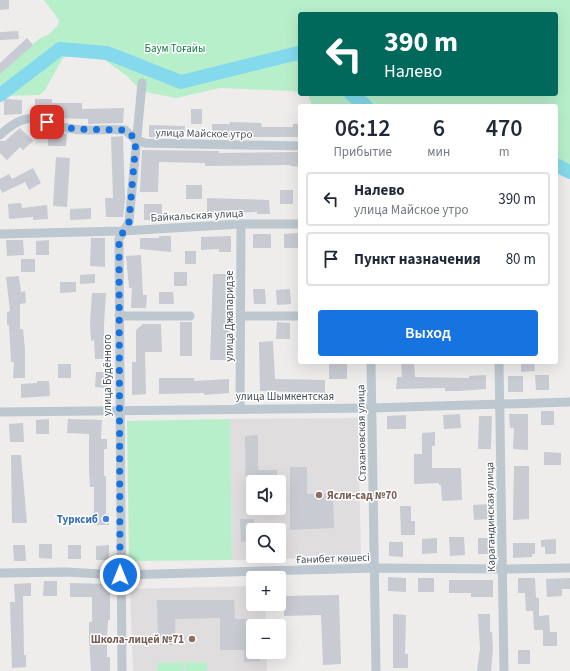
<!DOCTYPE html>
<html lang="ru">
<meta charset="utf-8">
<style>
:root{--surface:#fff;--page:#f6f6f7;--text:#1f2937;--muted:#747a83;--line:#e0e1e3;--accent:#1673df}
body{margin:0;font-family:"Source Sans 3",sans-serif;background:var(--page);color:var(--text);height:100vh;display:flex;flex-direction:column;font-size:15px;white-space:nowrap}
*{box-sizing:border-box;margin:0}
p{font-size:13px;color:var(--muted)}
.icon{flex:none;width:22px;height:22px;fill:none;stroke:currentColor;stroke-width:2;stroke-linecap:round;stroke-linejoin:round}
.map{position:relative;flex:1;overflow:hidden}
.drawer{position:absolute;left:298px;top:104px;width:260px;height:260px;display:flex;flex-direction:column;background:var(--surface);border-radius:4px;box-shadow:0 4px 16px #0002}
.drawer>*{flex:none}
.hud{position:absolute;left:298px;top:12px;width:260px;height:84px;border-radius:4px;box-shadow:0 4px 16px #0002;background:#00695c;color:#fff;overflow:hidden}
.controls{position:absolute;left:246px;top:475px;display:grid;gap:8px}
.controls a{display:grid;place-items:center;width:40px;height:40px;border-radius:4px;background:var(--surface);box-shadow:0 4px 16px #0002;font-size:20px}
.pin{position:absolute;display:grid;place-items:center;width:34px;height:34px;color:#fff;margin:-17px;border-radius:8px;box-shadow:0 2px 6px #0006}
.me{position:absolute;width:44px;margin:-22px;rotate:0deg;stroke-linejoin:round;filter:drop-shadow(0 0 3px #0008)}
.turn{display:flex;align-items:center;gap:14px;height:84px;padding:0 20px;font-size:18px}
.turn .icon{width:52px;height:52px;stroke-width:2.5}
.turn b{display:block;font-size:28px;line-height:34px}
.eta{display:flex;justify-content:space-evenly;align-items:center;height:68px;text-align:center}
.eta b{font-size:24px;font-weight:600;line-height:28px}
.button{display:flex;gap:8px;margin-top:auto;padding:8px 20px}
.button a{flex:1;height:46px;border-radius:4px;background:var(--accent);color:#fff;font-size:16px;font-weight:600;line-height:46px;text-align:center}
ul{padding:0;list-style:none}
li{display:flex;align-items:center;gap:12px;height:54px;margin:0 8px 6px;padding:0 12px;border:2px solid var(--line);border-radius:4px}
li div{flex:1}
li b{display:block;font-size:15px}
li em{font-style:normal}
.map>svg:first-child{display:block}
.education{fill:#e0ddde;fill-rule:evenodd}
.green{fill:#b8efcb}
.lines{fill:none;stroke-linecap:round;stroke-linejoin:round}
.river{stroke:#84daec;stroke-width:14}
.building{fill:#c8cbd1}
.minor{stroke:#bcc7cf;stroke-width:9}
.route{stroke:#1673df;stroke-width:7;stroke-dasharray:0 12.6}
.education-dot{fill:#8d6e63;stroke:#fff;stroke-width:1.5}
.shop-dot{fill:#3f7fe0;stroke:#fff;stroke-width:1.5}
.labels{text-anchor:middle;stroke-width:3;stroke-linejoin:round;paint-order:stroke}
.park-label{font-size:11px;fill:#157b45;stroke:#fff}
.street-label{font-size:11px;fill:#445059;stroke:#fff}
.education-label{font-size:11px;font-weight:bold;fill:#785e54;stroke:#fff;text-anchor:start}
.shop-label{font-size:11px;font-weight:bold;fill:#366cbe;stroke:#fff;text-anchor:end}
</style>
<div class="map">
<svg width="570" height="671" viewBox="0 0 570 671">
<rect width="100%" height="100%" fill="#efecec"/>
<g class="education">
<path d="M358,418L361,557L232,560L230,419ZM253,482H279V508H253ZM253,530H279V556H253Z"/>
<path d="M253,586V604H265L266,626H253V652H267V671H133L130,589Z"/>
</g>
<g class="green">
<path d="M44,0H570V170L556,169V106H312L308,94H556V14H300V93L292,91L220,88L176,98L141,91L127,76L103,59L89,53L76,54L63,58L45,90L39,95L0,96V73L40,38L48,35L58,25L59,20Z"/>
<path d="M230,419L232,560L129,561L127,421Z"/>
<path d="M183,662L184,671H157V663Z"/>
<path d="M185,662H207V671H186Z"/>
</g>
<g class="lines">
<g class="river">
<path d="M351,94L366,106"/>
<path d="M0,95L60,49L107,53L181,82L298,53L300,55"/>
<path d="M556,165L570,172"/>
</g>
</g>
<g class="building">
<path d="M0,0H9V9L0,10Z"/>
<path d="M18,31L19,39L0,40V32Z"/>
<path d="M27,38L33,45L0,74V63Z"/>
<path d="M4,99L22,100V114L4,115Z"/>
<path d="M35,99H52V103H82V109L124,108L123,123L88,124V119L55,118L54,114L35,113Z"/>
<rect x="191" y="109" width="11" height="15"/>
<path d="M230,122L261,123L262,127H293V124H300V137H212V124H230Z"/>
<path d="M149,125L185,126L184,138L149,137Z"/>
<path d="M20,128L33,141L23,150L20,147L7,160L0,153V141H5Z"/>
<path d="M48,130L67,134L66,146H48Z"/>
<path d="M123,136L125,200L123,217H106L105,198H113L111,137Z"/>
<path d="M142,150L219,151V153L300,152V167L290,166V165L205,166V163L159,162L158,192H140Z"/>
<path d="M56,157L70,158L67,207L53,206Z"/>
<path d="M33,168L41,183L29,190L25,182L2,193L0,188V179L9,174L12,179Z"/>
<rect x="186" y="185" width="16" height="14"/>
<rect x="280" y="190" width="13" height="14"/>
<path d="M207,198L269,200L270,214H257V212L207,214Z"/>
<path d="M21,203L22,208L47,205L48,219L33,220V217L9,219L8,204Z"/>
<rect x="144" y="204" width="18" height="16"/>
<path d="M91,208V219L70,220V209Z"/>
<path d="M298,233V248H284V234Z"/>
<rect x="253" y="234" width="18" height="14"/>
<path d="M159,236H171V252L140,249V238H159Z"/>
<path d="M231,236V252H219V249L201,250V237Z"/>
<path d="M91,238H105V267L90,266Z"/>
<path d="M6,240H23L24,255L7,256Z"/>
<path d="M49,240V255H36V241Z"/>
<rect x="185" y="251" width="11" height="13"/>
<path d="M141,255L143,295H147L146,308H131L132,288H129L126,256Z"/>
<rect x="21" y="259" width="14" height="13"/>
<rect x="174" y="272" width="13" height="14"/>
<path d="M95,274V283L80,284V275Z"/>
<path d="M213,274H232L228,360H210Z"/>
<path d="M19,276L21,292L25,291L26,303L20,304V329H23L25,349V378H13L14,362H11L9,325H7V312L10,311L6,277Z"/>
<path d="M60,282H76V292L60,293Z"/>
<path d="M253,289H265L266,304H254Z"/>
<path d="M290,289L291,304L277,305L276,290Z"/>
<path d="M159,292H173L174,304H159Z"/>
<path d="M92,293H106L104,324V347H109V359H95L94,340L91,341L90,323Z"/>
<rect x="180" y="322" width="12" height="34"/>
<path d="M277,322L290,323V339H276Z"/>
<path d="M143,324H161L162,352H145L146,394L132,395V362H136V330Z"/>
<path d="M273,341L275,379L325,380V393L260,391L259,342Z"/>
<rect x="329" y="362" width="18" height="17"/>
<path d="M401,362H414L415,377L469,378V376L486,375V389L459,391H445V388L396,389L397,377H402Z"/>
<path d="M521,362H534L535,371L521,372Z"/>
<rect x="58" y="364" width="13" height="14"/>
<path d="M96,372H110L109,388L95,387Z"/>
<path d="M535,375H549V390H536Z"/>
<rect x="508" y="376" width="15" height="16"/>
<path d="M159,378H194V381L229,379V393L204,395V393L159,394Z"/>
<path d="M37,381H49L50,396L21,398V384L37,383Z"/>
<rect x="541" y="411" width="13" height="14"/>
<path d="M460,414L461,428L444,429L443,415Z"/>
<path d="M509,414H528V450L513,449L514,428H510Z"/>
<path d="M406,415V429H387V416Z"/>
<path d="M479,416H492L491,449H478Z"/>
<path d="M49,419V434H36V420Z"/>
<path d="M68,419L102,420L101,439H107V449H104V476H106V514H109V525H94V487H90L89,469V434L67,433Z"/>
<path d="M23,423L24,442H10L9,424Z"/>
<path d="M435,432V446H432V468H461L462,500L442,501L441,485H439V483L414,484V454H422V433Z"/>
<path d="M258,435V470H277V482H253V506H246L245,436Z"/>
<path d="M544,452L561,453V465H544Z"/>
<path d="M11,455H21L27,523H12Z"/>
<path d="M514,466H529V519L513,520Z"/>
<path d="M290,467H307V494L333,493L334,528L290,530Z"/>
<path d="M490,504V519L474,520L473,505Z"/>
<path d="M400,506H411V521H415V535H401Z"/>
<path d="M240,519H254L253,541L241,542Z"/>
<path d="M449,537H464L465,555L450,556Z"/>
<path d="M437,538V553L422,554V539Z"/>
<rect x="478" y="538" width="15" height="16"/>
<path d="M556,539V554H545V547H541V540Z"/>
<path d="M389,542H403V557L389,556Z"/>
<path d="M513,543H535V554H532V557L513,558Z"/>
<path d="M39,544H52V559L39,558Z"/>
<path d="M13,545H25L26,561H14Z"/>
<rect x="68" y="545" width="13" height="14"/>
<path d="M109,545V560H96V546Z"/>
<path d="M388,577L406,578V592L388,591Z"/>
<rect x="418" y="578" width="16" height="14"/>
<path d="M518,578H535L536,598H539V616L549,615L550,632H557V646H543V630H534L533,611H526L525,593H518Z"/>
<path d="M570,578V589H562V596L547,597L546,579Z"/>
<path d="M449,580H493V597H471V593H449Z"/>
<path d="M44,581H57V596H43Z"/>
<path d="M31,583V596H23L24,655H26V667L12,668L10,602H15L14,584Z"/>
<path d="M70,583L110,584V620H108L107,638V657H110V671H91L89,639V622H92V597H70Z"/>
<path d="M339,595L341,664L323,665L321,615L284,616V596Z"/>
<path d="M157,600H234L235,619H259V626H253V652H260V661L244,662V650H220V618L175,619L176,645H158Z"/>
<path d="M393,614L406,615L405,654H408V668H393Z"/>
<path d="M478,614H490V632H492L493,649L491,671H477L480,648Z"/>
<rect x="518" y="650" width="12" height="14"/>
</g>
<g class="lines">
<g class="minor">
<path d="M0,135C31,106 39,123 73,129C90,132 108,128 125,130L136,140L145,143L300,146"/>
<path d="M0,234L122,231L241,224H300"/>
<path d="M119,316H190"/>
<path d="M241,316H298"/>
<path d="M371,362L376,671"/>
<path d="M499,362L504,671"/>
<path d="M240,409L241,224"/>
<path d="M0,412L372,408L570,402"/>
<path d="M0,573L66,572L120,575L375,568L503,569L570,568"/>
<path d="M122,671L119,239L129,222L142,83"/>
</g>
</g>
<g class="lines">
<path class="route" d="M47,122L74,129L126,130L136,140L129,222L119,239L120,575"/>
</g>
<g class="education-dot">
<circle cx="319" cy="495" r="4"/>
<circle cx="192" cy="639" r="4"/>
</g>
<circle class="shop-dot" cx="106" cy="519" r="4"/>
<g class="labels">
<g class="park-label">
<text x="175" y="52">Баум Тоғайы</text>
</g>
<g class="street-label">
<text transform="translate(204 133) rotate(1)" y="4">улица Майское утро</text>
<text transform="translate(197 215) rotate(-3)" y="4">Байкальская улица</text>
<text transform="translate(229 316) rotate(-90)" y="4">улица Джапаридзе</text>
<text transform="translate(107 375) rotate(-90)" y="4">улица Будённого</text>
<text x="285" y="400">улица Шымкентская</text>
<text transform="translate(361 433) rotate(-91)" y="4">Стахановская улица</text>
<text transform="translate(490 517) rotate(-91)" y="4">Карагандинская улица</text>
<text transform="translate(333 558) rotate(-2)" y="4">Ғанибет көшесі</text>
</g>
<g class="education-label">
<text x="327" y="499">Ясли-сад №70</text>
<text x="184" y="643" text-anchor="end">Школа-лицей №71</text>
</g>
<g class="shop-label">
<text x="98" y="523">Турксиб</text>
</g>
</g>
</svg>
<div class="controls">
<a><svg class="icon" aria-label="sound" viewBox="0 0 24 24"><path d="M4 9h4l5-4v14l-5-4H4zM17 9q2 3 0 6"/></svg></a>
<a><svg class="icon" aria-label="search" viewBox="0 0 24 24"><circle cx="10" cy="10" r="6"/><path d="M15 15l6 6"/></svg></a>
<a>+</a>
<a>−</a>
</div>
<div class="pin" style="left:47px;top:122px;background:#d93025"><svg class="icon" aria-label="arrive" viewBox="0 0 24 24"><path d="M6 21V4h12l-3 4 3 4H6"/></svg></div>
<svg class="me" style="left:120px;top:575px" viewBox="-20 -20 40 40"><circle r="17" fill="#1673df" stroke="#fff" stroke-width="3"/><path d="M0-11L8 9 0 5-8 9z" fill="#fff"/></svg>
<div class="hud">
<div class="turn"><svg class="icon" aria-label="left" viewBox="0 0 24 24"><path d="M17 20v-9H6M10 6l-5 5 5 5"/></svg><div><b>390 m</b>Налево</div></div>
</div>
<section class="drawer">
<div class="eta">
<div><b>06:12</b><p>Прибытие</p></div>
<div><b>6</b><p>мин</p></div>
<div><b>470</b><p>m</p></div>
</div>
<ul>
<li><svg class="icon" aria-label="left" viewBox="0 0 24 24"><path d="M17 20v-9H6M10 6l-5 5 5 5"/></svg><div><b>Налево</b><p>улица Майское утро</p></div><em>390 m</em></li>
<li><svg class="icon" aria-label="arrive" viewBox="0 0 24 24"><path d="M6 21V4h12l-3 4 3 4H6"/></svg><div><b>Пункт назначения</b></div><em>80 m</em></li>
</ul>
<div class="button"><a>Выход</a></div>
</section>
</div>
